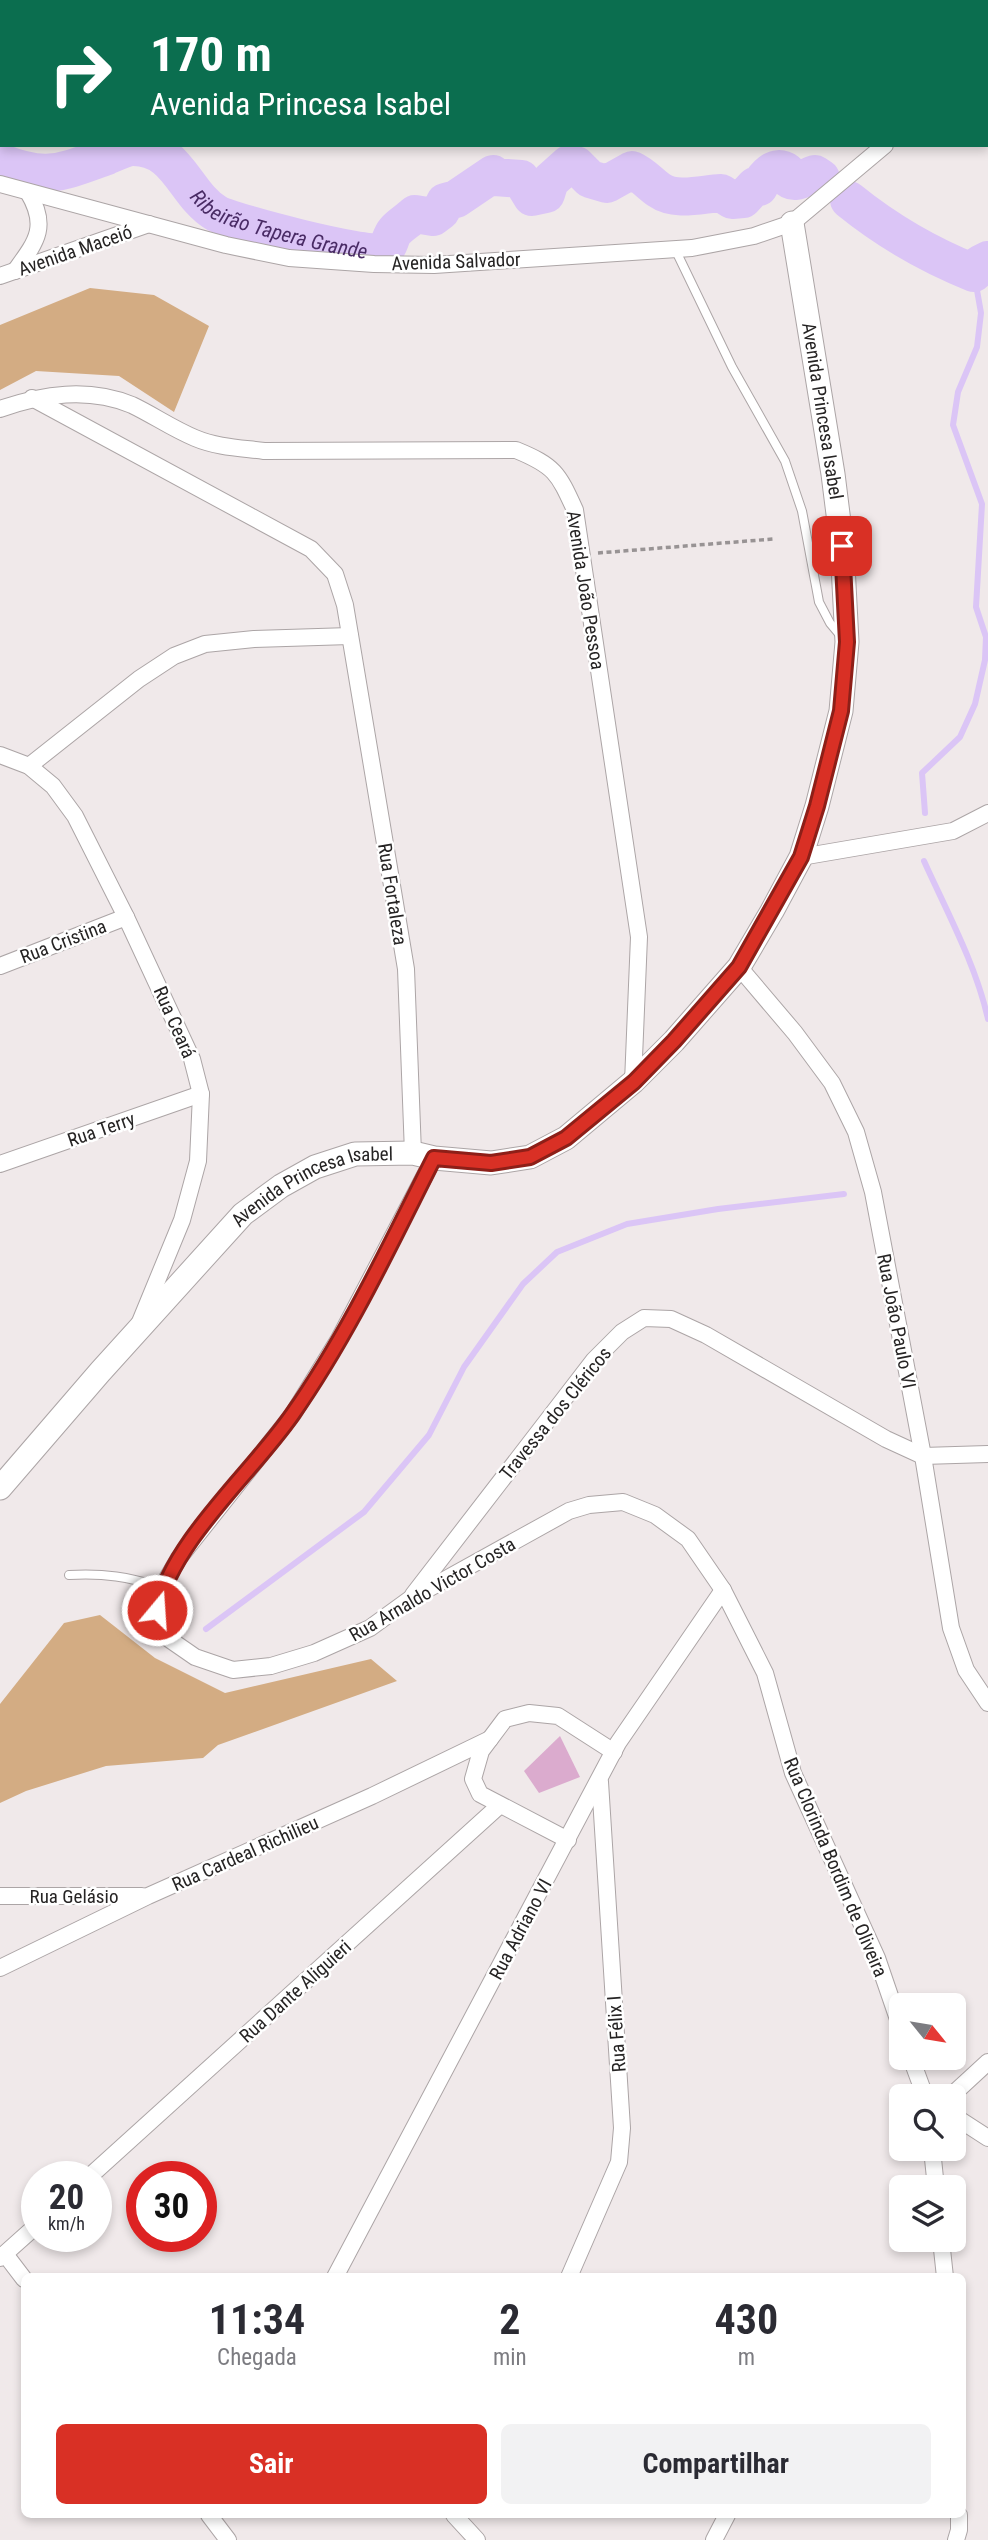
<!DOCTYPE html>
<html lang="pt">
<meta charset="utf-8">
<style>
:root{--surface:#fff;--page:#f2f2f3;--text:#2b2b33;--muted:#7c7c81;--accent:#d93025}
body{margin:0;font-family:"Roboto Condensed",sans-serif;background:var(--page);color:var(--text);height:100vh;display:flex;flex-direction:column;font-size:26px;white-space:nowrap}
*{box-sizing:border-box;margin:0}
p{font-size:23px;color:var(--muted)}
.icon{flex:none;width:38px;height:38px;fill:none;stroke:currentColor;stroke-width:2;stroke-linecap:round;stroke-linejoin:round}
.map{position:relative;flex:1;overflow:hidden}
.details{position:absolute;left:21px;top:2273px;width:945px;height:245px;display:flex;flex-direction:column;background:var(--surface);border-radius:10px;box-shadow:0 4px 10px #0003}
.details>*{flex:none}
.banner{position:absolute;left:0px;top:0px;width:989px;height:147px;box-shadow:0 4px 10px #0003;background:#0b6e4f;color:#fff;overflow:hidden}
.needle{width:46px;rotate:120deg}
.buttons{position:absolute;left:889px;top:1993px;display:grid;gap:14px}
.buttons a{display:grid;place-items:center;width:77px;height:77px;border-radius:10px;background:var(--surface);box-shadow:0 4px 10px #0003;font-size:35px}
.speed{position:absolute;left:21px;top:2161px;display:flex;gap:14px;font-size:35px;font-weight:700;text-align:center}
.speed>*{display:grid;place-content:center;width:91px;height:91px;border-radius:50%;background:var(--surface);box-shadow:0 4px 10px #0003;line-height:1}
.speed small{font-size:18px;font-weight:400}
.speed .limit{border:10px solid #d22;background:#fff;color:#111}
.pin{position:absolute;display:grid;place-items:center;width:60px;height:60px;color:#fff;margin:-30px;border-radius:14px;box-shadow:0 4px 10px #0006}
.me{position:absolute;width:77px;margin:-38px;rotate:18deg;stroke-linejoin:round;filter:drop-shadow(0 0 5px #0008)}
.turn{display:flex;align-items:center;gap:24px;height:147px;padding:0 35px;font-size:32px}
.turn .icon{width:91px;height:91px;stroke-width:2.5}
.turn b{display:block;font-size:49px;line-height:60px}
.eta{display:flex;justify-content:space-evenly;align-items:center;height:119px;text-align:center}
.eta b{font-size:42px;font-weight:700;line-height:49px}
.cta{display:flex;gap:14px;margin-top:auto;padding:14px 35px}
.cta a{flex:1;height:80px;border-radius:10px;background:var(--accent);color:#fff;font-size:28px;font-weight:700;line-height:80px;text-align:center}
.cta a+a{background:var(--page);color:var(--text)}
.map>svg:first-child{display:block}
.forest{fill:#d3ac83}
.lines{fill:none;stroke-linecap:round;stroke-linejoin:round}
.stream{stroke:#dbc5f6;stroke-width:6}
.river{stroke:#dbc5f6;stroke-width:38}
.building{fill:#dbabce}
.lane-casing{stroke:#aca5a6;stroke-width:10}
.street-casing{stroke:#aca5a6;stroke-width:18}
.secondary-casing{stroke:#aca5a6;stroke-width:25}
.path{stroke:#989394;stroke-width:3.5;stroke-dasharray:5 3.5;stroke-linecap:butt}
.lane{stroke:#fff;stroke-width:8}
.street{stroke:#fff;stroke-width:16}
.secondary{stroke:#fff;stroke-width:23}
.rail{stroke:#5e5b5b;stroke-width:5;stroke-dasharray:10 5;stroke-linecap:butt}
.route-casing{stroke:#8d1f18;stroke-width:18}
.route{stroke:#d93025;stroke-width:12}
.labels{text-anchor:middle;stroke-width:5;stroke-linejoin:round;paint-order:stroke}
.street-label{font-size:19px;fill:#262424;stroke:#fff}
.water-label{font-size:21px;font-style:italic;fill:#492b65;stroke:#fff}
</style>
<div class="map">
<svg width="988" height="2540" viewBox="0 0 988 2540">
<rect width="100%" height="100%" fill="#f0e9ea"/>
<g class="forest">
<path d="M90,288L154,295L209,326L174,412L119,376L36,371L0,390V325Z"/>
<path d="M100,1615L155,1658L225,1693L371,1659L397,1681L218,1745L203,1758L106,1766L26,1791L0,1803V1704L64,1623Z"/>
</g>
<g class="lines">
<g class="stream">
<path d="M925,813L922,773L960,737L975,704L985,660L986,637L976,607L982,504L953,425L958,392L977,347L981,313L974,273"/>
<path d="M924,861C947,912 976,965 988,1019"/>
<path d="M206,1629L364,1512L429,1435L464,1367L523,1284L557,1252L627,1224L718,1209L844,1194"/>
</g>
<g class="river">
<path id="s1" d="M0,162C47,181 62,172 107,156C114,153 124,148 132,147C178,146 184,194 216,213C232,223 368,257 381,252C390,249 389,238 395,231C400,225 409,220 415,214L433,217L441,211L445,202L456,199L493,174L495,177L521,179L532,197L546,194L550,181L569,164L576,165L590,179L607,184L632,170C643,175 649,183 659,190C676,202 702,194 721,193L732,200L743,199L755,186L759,187C764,177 775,163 787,172V177C794,186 805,177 815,174L821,178"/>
<path d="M849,200C886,230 929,255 974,273L980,264L988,260"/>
</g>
</g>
<path class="building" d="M560,1736L580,1777L539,1793L524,1771Z"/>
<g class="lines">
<defs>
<g id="lane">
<path d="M675,249L732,367L785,461L802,511L819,602L830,623L840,635"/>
<path d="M69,1575C106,1573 127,1577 162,1587"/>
</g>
<g id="street">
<path d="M987,85L988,84"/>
<path d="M0,184L226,245L289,258L374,264L434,265L692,248L754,236L792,223L885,145"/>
<path d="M15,271C36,242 49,227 28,192"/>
<path d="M0,276L149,224"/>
<path d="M32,398L311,549L335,574L345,605L406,969L413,1153"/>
<path d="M0,409C43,394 88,387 132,405C153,415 173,429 195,438C216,447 241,448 264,451L516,450C555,466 558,473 575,510L639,937L633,1082"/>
<path d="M0,755L29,766L53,786L75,816L126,917L192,1059L201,1094L198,1161L182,1220L140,1322"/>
<path d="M29,766L139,679L174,656L205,644L254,639L350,636"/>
<path d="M801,857L953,831L988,813"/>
<path d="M0,966L126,917"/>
<path d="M739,967L795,1033L832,1083L856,1132L873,1192L923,1456L951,1628L966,1670L988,1703"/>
<path d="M434,1158L339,1339L293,1414L179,1558L162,1587L157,1610L169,1639L195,1657L233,1670L271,1666L314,1653L370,1628L410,1599L569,1511L589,1505L623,1502L655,1515L688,1539L723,1590L765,1673L793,1773L877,1958L901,2028"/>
<path d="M0,1164L201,1094"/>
<path d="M413,1595L594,1360L622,1332L644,1318L671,1319L706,1335L886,1439L923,1456L988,1454"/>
<path d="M568,1840L480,1794L473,1779L481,1751L505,1719L529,1713L558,1716L614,1752"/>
<path d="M0,1896H142"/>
<path d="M0,1968L148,1896L372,1796L490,1739"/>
<path d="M911,2058L925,2096"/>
<path d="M951,2096L988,2062"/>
<path d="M954,2116L988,2138"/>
<path d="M932,2149L936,2188"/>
<path d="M89,2177L500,1805"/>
<path d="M941,2240L945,2277"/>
<path d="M5,2254L24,2279"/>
<path d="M0,2258L37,2225"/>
<path d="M335,2277L618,1743L723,1590"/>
<path d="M569,2277L619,2162L622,2128L600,1782"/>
<path d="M209,2515L228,2540"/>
<path d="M454,2515L477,2540"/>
<path d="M714,2540L727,2515"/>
<path d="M956,2540L959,2530V2515"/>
</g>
<g id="secondary">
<path id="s2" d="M0,1488L100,1372L243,1214L281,1186L315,1167L355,1154L413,1153L434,1158L491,1163L530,1157L566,1138L633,1082L674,1041L739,967L772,911L801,857L817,806L841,711L847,642L842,546L833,474L792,223"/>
</g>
</defs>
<use href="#lane" class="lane-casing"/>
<use href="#street" class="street-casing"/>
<use href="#secondary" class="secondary-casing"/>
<path class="path" d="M598,553L773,539"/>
<use href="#lane" class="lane"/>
<use href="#street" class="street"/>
<use href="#secondary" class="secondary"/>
<g class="rail">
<path d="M34,0L38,2"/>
<path d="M77,0L83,2"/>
<path d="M958,2L964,0"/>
<path d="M987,11L988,10"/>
</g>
</g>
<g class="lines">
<defs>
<path id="route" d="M157,1610C173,1540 251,1474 292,1415C348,1335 390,1245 434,1158L491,1163L530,1157L566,1138L634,1082L674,1041L739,967L801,857L817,806L841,711L847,642L842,546"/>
</defs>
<use href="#route" class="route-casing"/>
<use href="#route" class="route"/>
</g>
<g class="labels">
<g class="street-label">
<text transform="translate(75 250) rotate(-19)" y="7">Avenida Maceió</text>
<text transform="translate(456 261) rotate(-2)" y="7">Avenida Salvador</text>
<text transform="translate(823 411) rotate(81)" y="7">Avenida Princesa Isabel</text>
<text transform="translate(586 590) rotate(81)" y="7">Avenida João Pessoa</text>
<text transform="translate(393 894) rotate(81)" y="7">Rua Fortaleza</text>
<text transform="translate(63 941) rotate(-21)" y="7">Rua Cristina</text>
<text transform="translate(175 1022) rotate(66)" y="7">Rua Ceará</text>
<text transform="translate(101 1129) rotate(-19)" y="7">Rua Terry</text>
<text dy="7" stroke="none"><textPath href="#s2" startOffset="443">Avenida Princesa Isabel</textPath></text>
<text transform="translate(897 1321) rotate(79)" y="7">Rua João Paulo VI</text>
<text transform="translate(555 1413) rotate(-51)" y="7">Travessa dos Cléricos</text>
<text transform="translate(432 1589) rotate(-30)" y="7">Rua Arnaldo Victor Costa</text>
<text transform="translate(245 1853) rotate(-24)" y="7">Rua Cardeal Richilieu</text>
<text transform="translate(836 1867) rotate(67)" y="7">Rua Clorinda Bordim de Oliveira</text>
<text x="74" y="1903">Rua Gelásio</text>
<text transform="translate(520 1929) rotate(-62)" y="7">Rua Adriano VI</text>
<text transform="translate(295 1991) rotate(-42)" y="7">Rua Dante Aliguieri</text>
<text transform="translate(616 2034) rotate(-94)" y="7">Rua Félix I</text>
</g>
<g class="water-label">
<text dy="7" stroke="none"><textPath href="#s1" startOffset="312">Ribeirão Tapera Grande</textPath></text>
</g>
</g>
</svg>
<div class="buttons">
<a><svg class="needle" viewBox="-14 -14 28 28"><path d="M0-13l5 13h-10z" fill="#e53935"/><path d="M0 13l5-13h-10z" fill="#7c7c81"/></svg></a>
<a><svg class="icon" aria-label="search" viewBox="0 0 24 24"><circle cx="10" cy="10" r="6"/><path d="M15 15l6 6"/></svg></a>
<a><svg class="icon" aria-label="layers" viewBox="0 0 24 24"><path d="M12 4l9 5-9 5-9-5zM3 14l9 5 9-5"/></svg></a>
</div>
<div class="speed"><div>20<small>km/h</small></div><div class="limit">30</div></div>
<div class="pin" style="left:842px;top:546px;background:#d93025"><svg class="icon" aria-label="arrive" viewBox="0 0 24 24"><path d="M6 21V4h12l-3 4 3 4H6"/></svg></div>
<svg class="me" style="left:157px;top:1610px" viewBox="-20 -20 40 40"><circle r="17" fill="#d93025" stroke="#fff" stroke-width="3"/><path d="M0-11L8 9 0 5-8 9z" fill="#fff"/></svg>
<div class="banner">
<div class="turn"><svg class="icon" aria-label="right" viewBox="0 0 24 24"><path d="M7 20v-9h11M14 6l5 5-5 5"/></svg><div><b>170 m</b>Avenida Princesa Isabel</div></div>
</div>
<section class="details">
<div class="eta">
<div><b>11:34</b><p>Chegada</p></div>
<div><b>2</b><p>min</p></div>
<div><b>430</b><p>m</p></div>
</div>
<div class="cta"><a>Sair</a><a>Compartilhar</a></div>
</section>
</div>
